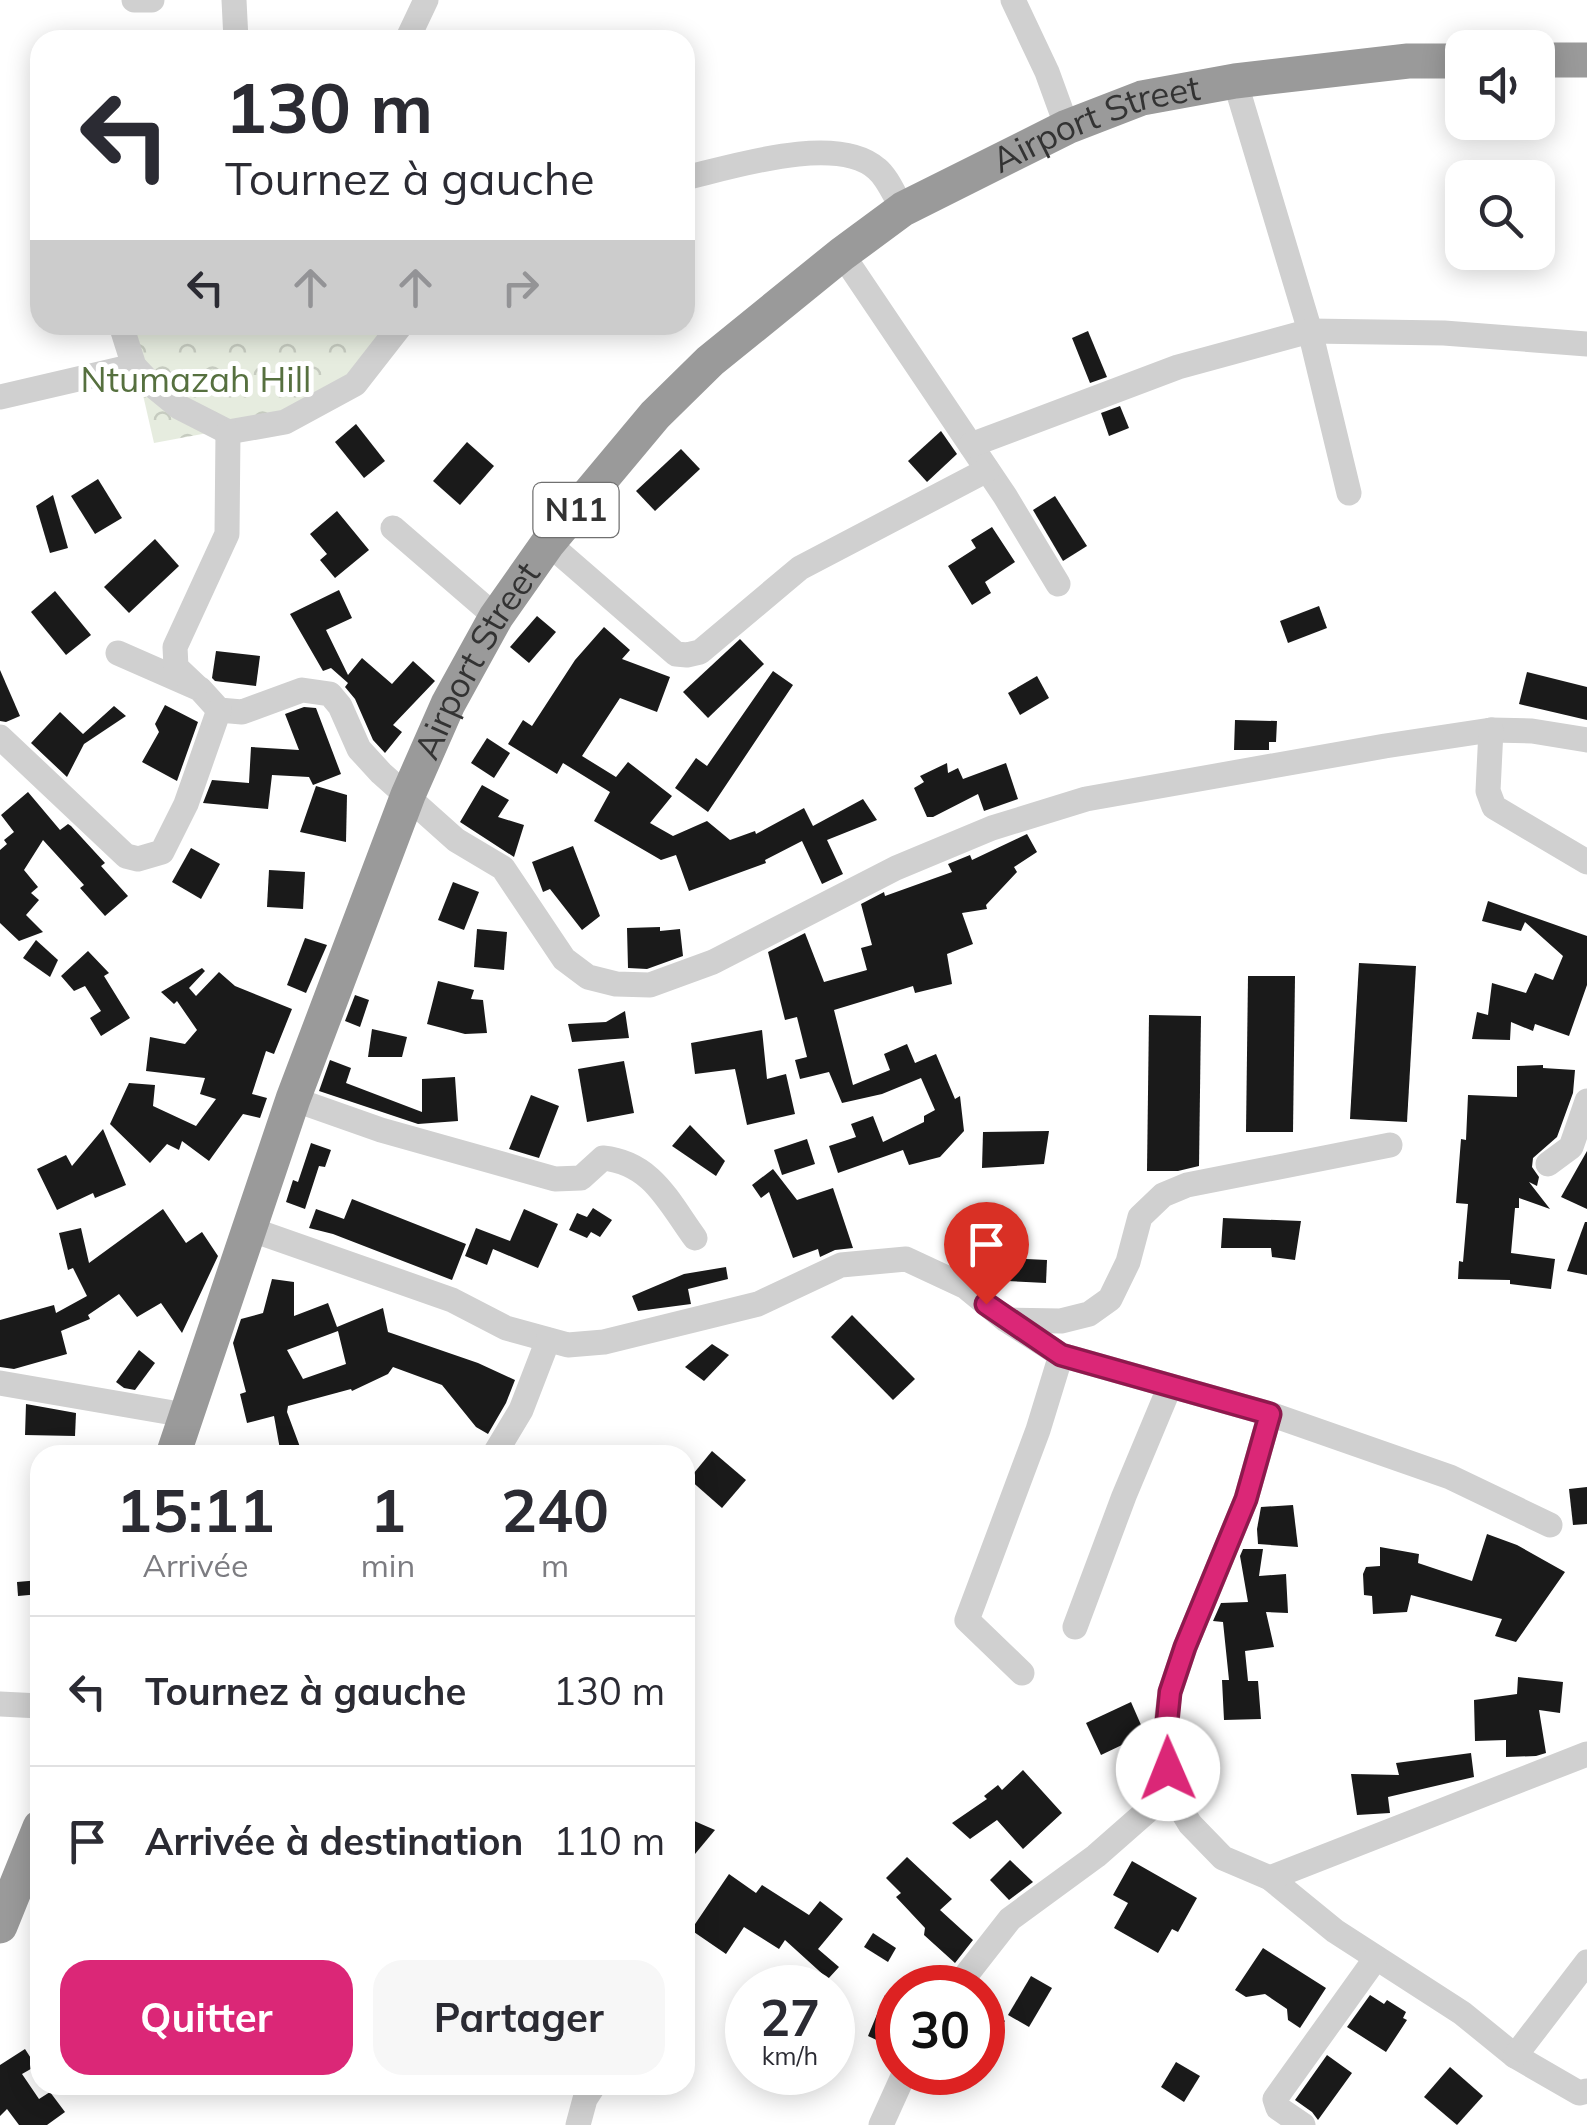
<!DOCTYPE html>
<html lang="fr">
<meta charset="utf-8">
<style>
:root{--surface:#fff;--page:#f7f7f7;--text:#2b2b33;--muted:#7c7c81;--line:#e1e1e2;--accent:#db2777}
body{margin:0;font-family:Mulish,sans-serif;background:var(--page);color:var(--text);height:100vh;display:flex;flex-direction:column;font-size:38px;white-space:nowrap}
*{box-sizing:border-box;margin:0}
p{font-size:32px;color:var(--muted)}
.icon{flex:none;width:55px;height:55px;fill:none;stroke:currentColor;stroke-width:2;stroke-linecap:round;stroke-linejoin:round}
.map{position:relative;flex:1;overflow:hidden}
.side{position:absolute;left:30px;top:1445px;width:665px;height:650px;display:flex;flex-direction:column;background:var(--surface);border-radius:30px;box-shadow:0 5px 25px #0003}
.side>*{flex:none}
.banner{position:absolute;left:30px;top:30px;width:665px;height:305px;border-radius:30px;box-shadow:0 5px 25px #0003;background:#fff;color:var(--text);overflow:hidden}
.fabs{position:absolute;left:1445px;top:30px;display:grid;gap:20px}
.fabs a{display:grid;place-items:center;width:110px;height:110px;border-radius:20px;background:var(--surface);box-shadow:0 5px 25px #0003;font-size:50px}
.speed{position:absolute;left:725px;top:1965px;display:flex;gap:20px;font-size:50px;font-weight:700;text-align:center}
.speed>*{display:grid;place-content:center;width:130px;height:130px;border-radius:50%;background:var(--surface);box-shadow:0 5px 25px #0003;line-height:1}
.speed small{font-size:25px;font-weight:400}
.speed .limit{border:15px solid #d22;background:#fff;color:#111}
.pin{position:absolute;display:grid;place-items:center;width:85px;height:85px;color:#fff;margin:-102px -42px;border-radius:50% 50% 50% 0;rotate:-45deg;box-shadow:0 0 10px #0007}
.pin .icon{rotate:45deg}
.me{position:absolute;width:110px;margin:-55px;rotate:359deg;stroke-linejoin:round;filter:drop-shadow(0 0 8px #0008)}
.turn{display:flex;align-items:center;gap:35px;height:210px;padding:0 30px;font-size:45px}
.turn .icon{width:130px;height:130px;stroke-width:2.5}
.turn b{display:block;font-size:70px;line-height:85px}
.lanes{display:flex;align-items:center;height:95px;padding:0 30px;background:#0003;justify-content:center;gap:50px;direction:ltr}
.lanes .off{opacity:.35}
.eta{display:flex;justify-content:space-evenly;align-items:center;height:170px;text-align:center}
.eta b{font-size:60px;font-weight:700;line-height:70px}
.cta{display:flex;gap:20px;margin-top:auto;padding:20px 30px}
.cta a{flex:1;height:115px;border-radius:30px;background:var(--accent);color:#fff;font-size:40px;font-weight:700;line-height:115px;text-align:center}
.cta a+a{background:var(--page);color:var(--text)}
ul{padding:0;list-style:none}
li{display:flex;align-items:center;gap:30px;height:150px;padding:0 30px;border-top:2px solid var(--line)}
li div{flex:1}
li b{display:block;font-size:38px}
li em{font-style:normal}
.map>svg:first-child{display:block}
.forest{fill:url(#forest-crowns)}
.building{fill:#1a1a1a;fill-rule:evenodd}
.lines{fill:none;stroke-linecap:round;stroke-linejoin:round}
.minor{stroke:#d0d0d0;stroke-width:25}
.highway{stroke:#9a9a9a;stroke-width:35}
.route-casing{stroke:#8e194d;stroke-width:25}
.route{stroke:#db2777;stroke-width:18}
.labels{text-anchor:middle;stroke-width:10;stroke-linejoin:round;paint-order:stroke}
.shield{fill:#fff;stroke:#707070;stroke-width:2.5}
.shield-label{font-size:32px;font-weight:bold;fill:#333}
.street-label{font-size:35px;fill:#333;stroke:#fff}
.park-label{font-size:35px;fill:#56703f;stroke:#fff}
</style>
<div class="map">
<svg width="1587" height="2125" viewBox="0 0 1587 2125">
<defs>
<pattern id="forest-crowns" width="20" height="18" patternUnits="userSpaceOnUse" patternTransform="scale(2.5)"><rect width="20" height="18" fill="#e6ecdf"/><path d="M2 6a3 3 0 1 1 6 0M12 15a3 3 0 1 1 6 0" fill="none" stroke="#c6cbc0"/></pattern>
</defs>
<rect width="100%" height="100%" fill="#fff"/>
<path class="forest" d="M127,325H388L348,385L283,419L154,443Z"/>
<g class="building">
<path d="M1088,331L1107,377L1090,383L1072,338Z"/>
<path d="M1120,406L1129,428L1109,436L1101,413Z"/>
<path d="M356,424L385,461L364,478L335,442Z"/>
<path d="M941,431L957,454L927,482L908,461Z"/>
<path d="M467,442L494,466L460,505L433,481Z"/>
<path d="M681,449L700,469L655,511L636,491Z"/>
<path d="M98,479L122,518L95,534L71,496Z"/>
<path d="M53,495L68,548L50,553L36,506Z"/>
<path d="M1055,496L1087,546L1063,561L1033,510Z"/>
<path d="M337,511L369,550L335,578L320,560L327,554L310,534Z"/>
<path d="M992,527L1015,562L985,582L991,593L972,605L948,566L976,548L971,540Z"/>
<path d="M155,539L179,566L129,613L104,587Z"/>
<path d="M339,590L352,618L326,630L348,675L362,658L392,684L413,661L435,681L393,725L402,732L385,753L373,740L355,699L345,687L348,683L331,668L323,671L290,614Z"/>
<path d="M55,591L91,635L66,655L31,612Z"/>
<path d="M1319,606L1327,628L1288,643L1280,621Z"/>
<path d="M537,616L556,632L529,663L510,647Z"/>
<path d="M604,627L630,650L622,659L670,677L657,712L620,698L582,756L616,777L628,762L672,796L650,823L673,836L707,821L730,840L755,831L756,834L804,808L813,826L863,799L877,820L827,840L843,874L822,884L802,841L765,860L766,863L689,891L676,855L661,860L594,821L610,792L563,763L557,774L508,744L523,720L532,726L575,660Z"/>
<path d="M740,639L764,664L708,718L683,692Z"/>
<path d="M216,651L260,656L256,686L215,681L212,678Z"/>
<path d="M0,670L20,716L6,722L0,721Z"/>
<path d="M773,671L793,685L708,812L675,788L696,758L707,766Z"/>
<path d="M1527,672L1587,687V720L1519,704Z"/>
<path d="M1037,676L1049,698L1020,715L1008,693Z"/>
<path d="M165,705L198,722L177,781L142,762L159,732L155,724Z"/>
<path d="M114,706L126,716L84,744L67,777L31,743L60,712L83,734Z"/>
<path d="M304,707L316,708L341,774L313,785L309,777L272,775L268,809L203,803L212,780L249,783L251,747L299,750L285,714Z"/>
<path d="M1235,720L1277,721L1276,742H1269V750H1234Z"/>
<path d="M487,738L510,753L494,778L471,763Z"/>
<path d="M947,763L948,773L958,768L963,779L1006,763L1018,799L984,811L978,794L933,817H927L914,788L924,782L920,776Z"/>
<path d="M482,785L509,800L498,817L524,825L514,857L460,822Z"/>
<path d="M316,786L347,795L346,842L300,832Z"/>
<path d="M28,792L60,830L68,824L71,826L105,863L101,866L128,896L105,916L80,888L84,885L43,840L24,870L38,887L31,893L39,900L26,915L43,932L19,941L0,923V850L7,844L4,840L14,832L1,815Z"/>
<path d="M1027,834L1037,852L1014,867L1017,872L986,905L987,909L962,913L973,944L947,954L952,984L915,993L913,986L834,1010L853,1085L890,1070L884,1054L907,1044L915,1063L936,1054L955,1099L960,1096L964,1131L940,1157L909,1165L903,1150L838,1173L829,1146L856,1137L851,1124L873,1116L883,1142L924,1122V1116L935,1110L921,1078L882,1094L842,1103L829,1072L800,1079L795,1060L807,1057L797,1017L785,1020L768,952L805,933L824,982L867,970L861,948L872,945L861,904L884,892L885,896L952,872L948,864L970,855L972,860Z"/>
<path d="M573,846L600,916L582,930L550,889L543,892L532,862Z"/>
<path d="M191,848L220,864L201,899L172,882Z"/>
<path d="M269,870L305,872L303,909L267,907Z"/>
<path d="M453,882L479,892L464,930L438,920Z"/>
<path d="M1488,901L1587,936V985L1569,1036L1535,1024L1533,1031L1511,1022L1510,1040L1472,1039L1477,1012L1488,1015L1492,983L1526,993L1535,973L1553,980L1563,956L1525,922L1521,931L1482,921Z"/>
<path d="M660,927V931L680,929L683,956L647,969L628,968L627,928Z"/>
<path d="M477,929L507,932L504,970L474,967Z"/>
<path d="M305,938L327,945L306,993L287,985Z"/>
<path d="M36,940L58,960L50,977L23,958Z"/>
<path d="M88,951L109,973L104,976L130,1018L101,1036L90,1018L101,1011L85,986L74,991L61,976Z"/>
<path d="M1359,963L1416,966L1407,1122L1350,1119Z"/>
<path d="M202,968L205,971L189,988L196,996L219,972L235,986L292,1009L274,1054L266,1051L252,1094L267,1098L260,1118L243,1114L209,1161L182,1141L179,1150L167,1144L150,1163L110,1124L129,1083L155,1085L153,1106L196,1126L216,1099L200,1094L205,1078L146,1071L150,1037L185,1044L197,1030L177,1001L174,1004L161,992Z"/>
<path d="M1248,976H1295L1293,1132H1246Z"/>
<path d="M438,981L474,990L471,999L483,1000L487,1033L465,1034L427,1024Z"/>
<path d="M355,995L369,1000L360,1027L345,1021Z"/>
<path d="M625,1011L629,1038L572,1042L568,1024L606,1022Z"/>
<path d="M1149,1015L1201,1016L1199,1166L1178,1171H1147Z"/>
<path d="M372,1029L407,1037L402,1057H368Z"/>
<path d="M762,1030L767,1079L786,1074L795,1114L747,1125L735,1069L695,1074L691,1043Z"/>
<path d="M330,1060L351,1068L346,1083L422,1112V1079L455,1077L458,1121L418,1124L319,1091Z"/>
<path d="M624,1061L634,1113L587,1122L578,1069Z"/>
<path d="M1543,1065V1068L1575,1070L1573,1093L1557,1137L1533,1158L1532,1167L1539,1177L1537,1186L1529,1182L1550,1209L1519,1198V1208H1515L1511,1253L1555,1259L1551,1289L1510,1284V1280L1458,1279L1459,1261L1463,1262L1468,1204L1456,1203L1461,1139L1466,1140L1468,1095L1517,1097V1066Z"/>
<path d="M531,1095L559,1106L539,1158L509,1149Z"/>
<path d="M690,1125L725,1161L716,1176L672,1146Z"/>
<path d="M103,1129L126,1185L95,1198L93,1193L57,1210L37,1169L66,1155L72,1166Z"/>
<path d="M1049,1131L1044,1164L982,1168L983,1132Z"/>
<path d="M807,1139L815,1164L782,1175L774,1150Z"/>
<path d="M311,1143L331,1150L325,1167L319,1166L305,1209L286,1202L293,1180L298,1182Z"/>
<path d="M1587,1151V1209L1561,1197Z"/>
<path d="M773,1169L797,1200L833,1188L853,1248L835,1250L820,1257L818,1249L793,1258L769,1192L761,1198L752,1185Z"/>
<path d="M352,1199L466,1244L452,1280L333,1234L309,1228L316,1209L344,1219Z"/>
<path d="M593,1208L612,1220L600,1237L591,1232L587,1238L569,1230L577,1213L587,1217Z"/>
<path d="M163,1209L186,1243L202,1232L218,1256L182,1333L161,1303L137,1317L119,1294L88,1315L90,1319L61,1331L67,1354L14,1369L0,1367V1320L54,1305L56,1313L87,1296L73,1268L68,1270L59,1233L81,1228L89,1263Z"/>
<path d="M524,1209L558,1224L538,1268L493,1249L487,1265L465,1256L476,1228L510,1241Z"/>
<path d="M1223,1218L1301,1221L1295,1260L1272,1257L1271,1248H1221Z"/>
<path d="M1585,1222H1587V1275L1567,1271Z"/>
<path d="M986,1257L1047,1260L1046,1283L985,1280Z"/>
<path d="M726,1267L728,1279L688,1289L691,1304L638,1311L632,1296L684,1274Z"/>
<path d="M272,1279L294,1282V1316L328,1303L337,1327L383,1308L388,1332L478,1363L515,1380L506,1403L488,1434L476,1427L442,1385L393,1367L388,1374L352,1391L351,1389L288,1406L287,1412L303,1455H281L274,1416L247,1423L240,1394L246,1392L233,1343L241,1319L263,1313ZM338,1331L346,1364L303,1379L287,1350Z"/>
<path d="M852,1315L915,1379L893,1400L831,1337Z"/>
<path d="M712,1344L729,1355L704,1381L685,1367Z"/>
<path d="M139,1350L155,1363L135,1390L124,1388L116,1382Z"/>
<path d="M26,1404L76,1413L75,1436L25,1435Z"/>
<path d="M712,1451L746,1480L722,1508L689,1479Z"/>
<path d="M1587,1487V1524L1573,1525L1569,1489Z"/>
<path d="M1293,1505L1298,1547L1258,1544L1257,1529L1261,1507Z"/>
<path d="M1487,1534L1517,1545L1565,1572L1516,1642L1495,1636L1502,1619L1411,1595L1407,1612L1373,1614L1372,1596L1364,1595L1363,1574L1366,1567L1380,1566V1547L1419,1554L1418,1563L1472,1581Z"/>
<path d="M1243,1549H1263L1259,1576L1286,1574L1288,1613L1266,1612L1274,1647L1245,1651L1248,1681H1258L1261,1719L1224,1720L1222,1680H1229L1223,1622L1213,1621L1221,1603L1248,1602L1240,1556Z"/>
<path d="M40,1580V1594L18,1596L17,1582Z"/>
<path d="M1518,1677L1563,1682L1560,1713L1539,1710L1546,1753L1536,1756L1506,1757V1740L1475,1741L1474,1700L1517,1694Z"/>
<path d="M1131,1702L1145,1734L1101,1755L1086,1723Z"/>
<path d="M1471,1753L1474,1777L1388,1797L1390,1813L1357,1815L1351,1774L1399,1775L1396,1763Z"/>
<path d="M1023,1770L1062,1813L1023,1849L997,1820L970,1839L952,1823L987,1799L984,1796L998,1785L1002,1790Z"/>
<path d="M685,1817L715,1830L685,1866Z"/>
<path d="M907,1857L952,1899L940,1910L973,1940L955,1963L924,1935L925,1928L896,1897L901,1893L886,1878Z"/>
<path d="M1010,1860L1033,1882L1009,1900L990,1880Z"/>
<path d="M1132,1861L1197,1898L1178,1932L1172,1929L1158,1953L1114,1928L1128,1903L1113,1895Z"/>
<path d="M729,1874L756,1893L762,1885L809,1915L820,1901L843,1919L818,1949L839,1967L828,1979L785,1940L779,1949L744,1927L726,1954L691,1930Z"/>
<path d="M873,1933L896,1948L888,1962L864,1947Z"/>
<path d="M1263,1948L1326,1988L1300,2028L1288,2020L1287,2009L1265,1994L1246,1997L1235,1990Z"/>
<path d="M1031,1976L1052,1988L1029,2027L1008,2015Z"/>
<path d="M885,1995L898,2001V2050L868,2036Z"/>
<path d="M1370,1995L1384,2004L1387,2000L1406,2012L1403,2018L1407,2020L1386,2052L1347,2027Z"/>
<path d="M982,2003L1005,2021L982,2049Z"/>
<path d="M25,2049L36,2066L22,2074L39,2099L50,2092L65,2112L47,2125H19L7,2109L0,2116V2065Z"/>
<path d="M1327,2055L1352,2073L1318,2120L1312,2112L1295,2100Z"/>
<path d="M1176,2062L1200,2076L1184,2102L1161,2087Z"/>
<path d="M1450,2067L1483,2096L1457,2125L1424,2097Z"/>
</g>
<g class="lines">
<g class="minor">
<path d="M134,0H152"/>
<path d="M234,0L236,40"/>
<path d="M1013,0L1047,72L1067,127"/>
<path d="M407,40L426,0"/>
<path d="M1235,81L1310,331L1349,493"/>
<path d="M685,178C732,167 837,133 877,169C888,178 895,197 903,209"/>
<path d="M842,254L1005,496L1058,584"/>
<path d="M121,325L134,366L151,384L179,407L228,432L285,422L355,384L401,325"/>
<path d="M0,397L134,366"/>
<path d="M971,445L1178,367L1310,331L1444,333L1587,344"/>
<path d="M393,528L496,617"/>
<path d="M548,543L676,654L687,655L700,652L800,568L987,470"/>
<path d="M118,653L200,689L219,710L242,712L302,690L330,694L340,706L359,749L381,773L456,840L503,868L564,959L588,977L616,984L650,985L713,962L896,868L992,828L1086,799L1385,746L1491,730L1532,731L1587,740"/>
<path d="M196,686L176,667L175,647L227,534L228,432"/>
<path d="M1491,730L1488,791L1494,807L1587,862"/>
<path d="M0,737L126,856L138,859L162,852L186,804L219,710"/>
<path d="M293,1099L381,1130L555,1179L581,1178L603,1158C652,1163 668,1201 695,1238"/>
<path d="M1548,1164L1571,1147L1587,1101"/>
<path d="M250,1229L452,1300L506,1328L568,1345L604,1342L758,1304L841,1265L906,1259L966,1287L1006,1320L1061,1355L1270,1414L1246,1499L1185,1647L1170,1692L1165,1732L1170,1791L1190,1824L1223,1858L1270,1878L1335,1931L1462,2013L1515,2056L1579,2093L1587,2091"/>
<path d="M1008,1320L1061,1321L1089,1314L1110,1299L1128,1262L1140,1217L1163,1195L1187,1185L1390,1145"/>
<path d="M0,1383L185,1415"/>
<path d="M1270,1414L1450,1477L1550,1525"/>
<path d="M494,1455L521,1410L548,1340"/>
<path d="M1075,1627L1124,1496L1170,1386"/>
<path d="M1022,1673L967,1620L1038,1430L1061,1355"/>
<path d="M0,1704L40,1706"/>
<path d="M1270,1878L1587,1754"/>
<path d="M956,1988L1010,1919L1096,1856L1170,1791"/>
<path d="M1515,2056L1587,1962"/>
<path d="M578,2125L585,2099L594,2085"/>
<path d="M881,2125L905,2072"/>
<path d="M1303,2125L1278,2108L1275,2099L1376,1958"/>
</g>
<g class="highway">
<path d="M1538,60H1587"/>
<path id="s1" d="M173,1455L293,1099L408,795L448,704L496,617L548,543L655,415L710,361L842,254L903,209L1067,127L1142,98L1235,81L1408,61H1462"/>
<path d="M0,1926L40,1827"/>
</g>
</g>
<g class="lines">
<defs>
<path id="route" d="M986,1304L1061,1355L1270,1414L1246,1499L1185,1647L1170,1692L1166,1732L1168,1769"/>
</defs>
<use href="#route" class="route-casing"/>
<use href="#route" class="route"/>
</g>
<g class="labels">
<rect class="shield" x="533.5" y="483" width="85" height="54" rx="8"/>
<g class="shield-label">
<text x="576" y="521">N11</text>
</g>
<g class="street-label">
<text dy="12" stroke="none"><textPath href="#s1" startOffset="1692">Airport Street</textPath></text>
<text dy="12" stroke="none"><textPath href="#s1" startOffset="852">Airport Street</textPath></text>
</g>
<g class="park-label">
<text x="196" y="392">Ntumazah Hill</text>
</g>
</g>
</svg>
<div class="fabs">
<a><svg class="icon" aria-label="sound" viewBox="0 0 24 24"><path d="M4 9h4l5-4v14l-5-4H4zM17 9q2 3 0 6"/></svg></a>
<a><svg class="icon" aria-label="search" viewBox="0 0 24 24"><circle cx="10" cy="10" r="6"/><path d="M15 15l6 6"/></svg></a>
</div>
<div class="speed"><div>27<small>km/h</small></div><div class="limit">30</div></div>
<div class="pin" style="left:986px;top:1304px;background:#d93025"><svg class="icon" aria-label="arrive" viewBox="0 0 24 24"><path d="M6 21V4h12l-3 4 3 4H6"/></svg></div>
<svg class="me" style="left:1168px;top:1769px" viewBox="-20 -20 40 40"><circle r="19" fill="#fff"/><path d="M0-13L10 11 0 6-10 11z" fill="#db2777"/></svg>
<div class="banner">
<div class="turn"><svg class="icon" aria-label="left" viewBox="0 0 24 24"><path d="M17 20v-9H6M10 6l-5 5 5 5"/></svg><div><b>130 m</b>Tournez à gauche</div></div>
<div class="lanes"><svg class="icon" aria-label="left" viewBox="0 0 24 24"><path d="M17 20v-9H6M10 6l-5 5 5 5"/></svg><svg class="icon off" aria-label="ahead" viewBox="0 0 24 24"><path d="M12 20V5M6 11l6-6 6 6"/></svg><svg class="icon off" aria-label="ahead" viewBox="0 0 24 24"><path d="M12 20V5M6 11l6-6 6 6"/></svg><svg class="icon off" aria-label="right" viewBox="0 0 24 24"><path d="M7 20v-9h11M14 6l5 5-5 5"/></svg></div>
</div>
<section class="side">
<div class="eta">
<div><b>15:11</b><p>Arrivée</p></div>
<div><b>1</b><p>min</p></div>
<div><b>240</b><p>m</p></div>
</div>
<ul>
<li><svg class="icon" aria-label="left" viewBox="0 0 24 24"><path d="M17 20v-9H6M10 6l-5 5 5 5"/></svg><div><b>Tournez à gauche</b></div><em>130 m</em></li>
<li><svg class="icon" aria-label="arrive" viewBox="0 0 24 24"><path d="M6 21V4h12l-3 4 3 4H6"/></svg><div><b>Arrivée à destination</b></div><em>110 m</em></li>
</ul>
<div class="cta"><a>Quitter</a><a>Partager</a></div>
</section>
</div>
